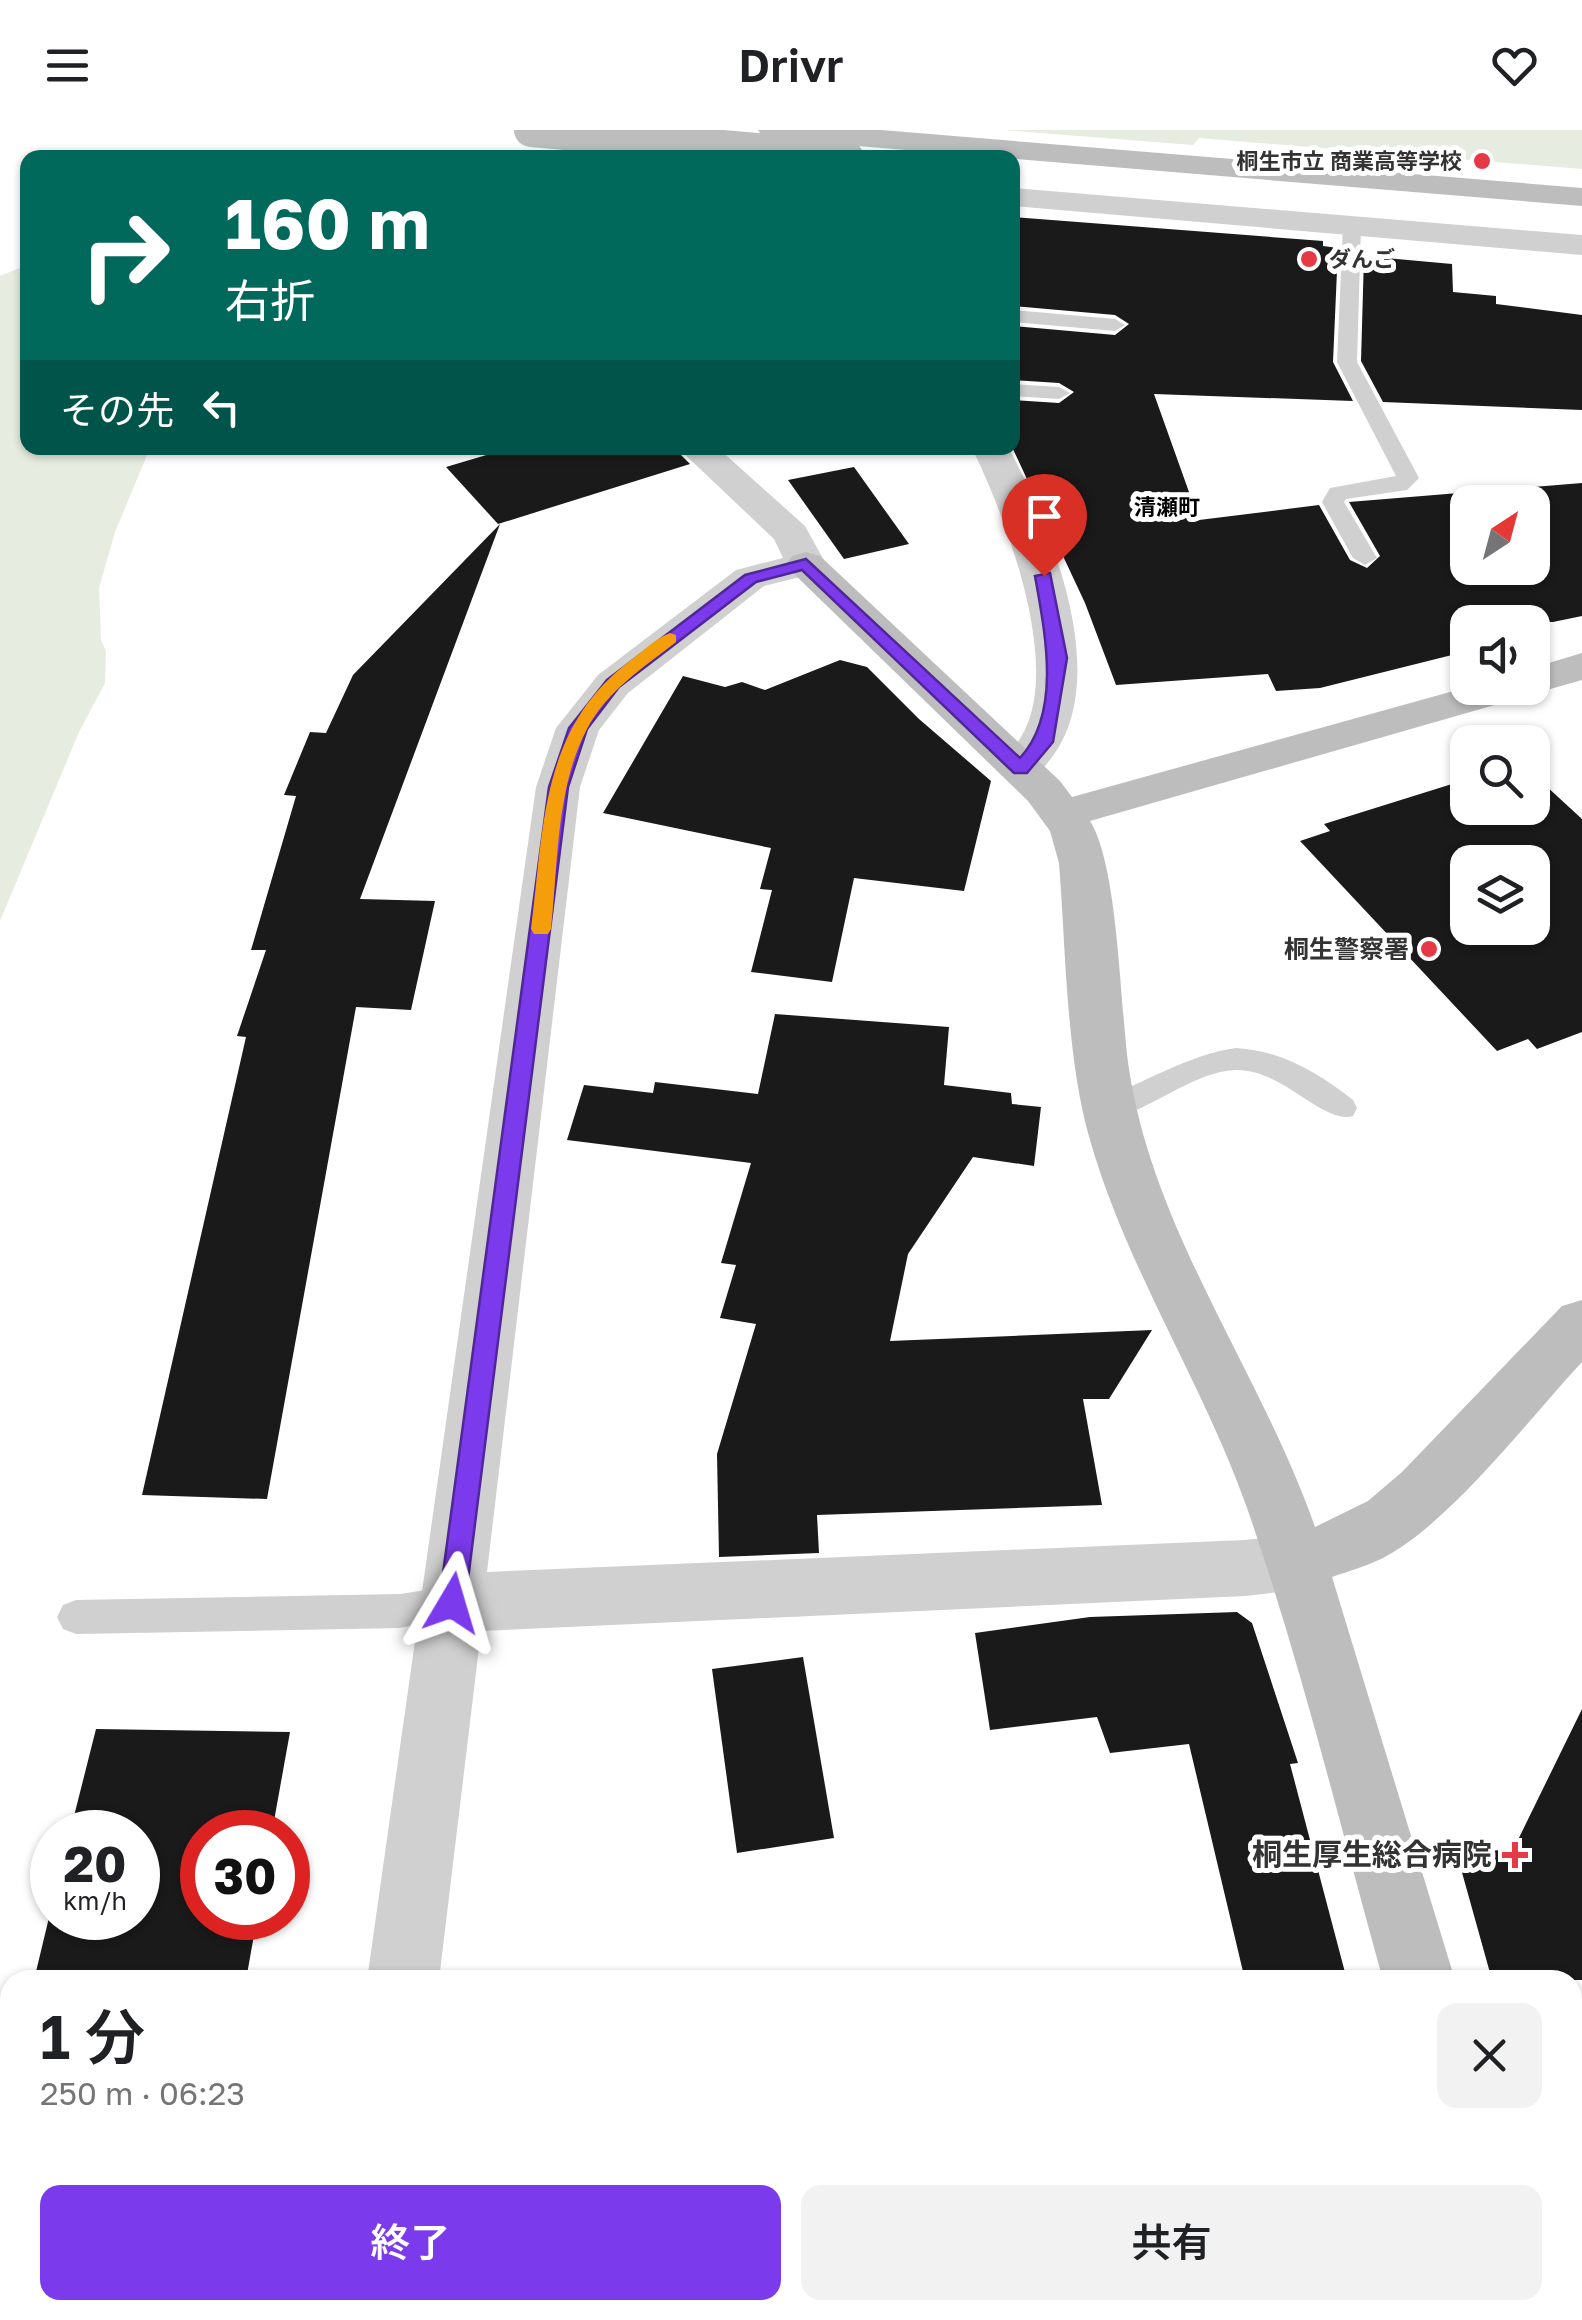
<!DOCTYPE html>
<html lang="ja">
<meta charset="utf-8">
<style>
:root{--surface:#fff;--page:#f2f2f2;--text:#202124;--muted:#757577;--accent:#7c3aed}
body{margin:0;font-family:"Golos Text","Noto Sans JP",sans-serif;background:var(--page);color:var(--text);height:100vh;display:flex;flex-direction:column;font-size:38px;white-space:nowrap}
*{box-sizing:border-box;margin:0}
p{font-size:32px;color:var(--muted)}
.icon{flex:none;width:55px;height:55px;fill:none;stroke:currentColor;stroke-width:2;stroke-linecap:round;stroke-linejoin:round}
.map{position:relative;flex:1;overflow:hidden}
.details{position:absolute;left:0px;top:1840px;width:1582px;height:350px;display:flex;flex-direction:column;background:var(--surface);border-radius:30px 30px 0 0;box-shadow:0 2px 8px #0004}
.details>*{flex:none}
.top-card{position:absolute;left:20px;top:20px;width:1000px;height:305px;border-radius:20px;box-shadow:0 2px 8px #0004;background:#00695c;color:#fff;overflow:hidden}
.needle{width:65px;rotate:36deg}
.fabs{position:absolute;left:1450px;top:355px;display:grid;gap:20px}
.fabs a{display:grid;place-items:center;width:100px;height:100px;border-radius:20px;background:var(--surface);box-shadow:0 2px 8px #0004;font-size:50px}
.speed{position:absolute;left:30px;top:1680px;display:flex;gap:20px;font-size:50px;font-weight:700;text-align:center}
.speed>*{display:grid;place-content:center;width:130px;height:130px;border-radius:50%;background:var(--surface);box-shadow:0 2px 8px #0004;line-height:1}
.speed small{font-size:25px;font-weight:400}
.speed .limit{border:15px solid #d22;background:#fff;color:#111}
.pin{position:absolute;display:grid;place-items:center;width:85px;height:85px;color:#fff;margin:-102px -42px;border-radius:50% 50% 50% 0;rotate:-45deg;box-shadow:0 0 10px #0007}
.pin .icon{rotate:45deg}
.me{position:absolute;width:110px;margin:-55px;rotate:7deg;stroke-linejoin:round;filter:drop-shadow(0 0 8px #0008)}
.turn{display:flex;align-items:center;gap:35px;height:210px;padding:0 40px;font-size:45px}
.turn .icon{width:130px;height:130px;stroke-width:2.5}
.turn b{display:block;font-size:70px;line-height:85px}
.then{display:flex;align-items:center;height:95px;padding:0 40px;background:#0003;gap:20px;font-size:38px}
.round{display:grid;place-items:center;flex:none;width:105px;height:105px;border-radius:20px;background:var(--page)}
.overview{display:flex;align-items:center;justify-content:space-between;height:170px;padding:0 40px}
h1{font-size:60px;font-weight:600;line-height:75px}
.cta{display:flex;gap:20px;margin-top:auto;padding:20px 40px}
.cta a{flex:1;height:115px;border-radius:20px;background:var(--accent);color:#fff;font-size:40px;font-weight:600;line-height:115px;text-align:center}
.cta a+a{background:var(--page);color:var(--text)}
header{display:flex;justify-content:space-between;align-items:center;height:130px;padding:0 40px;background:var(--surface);font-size:45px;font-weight:600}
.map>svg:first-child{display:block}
.green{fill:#e6ecdf}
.building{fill:#1a1a1a;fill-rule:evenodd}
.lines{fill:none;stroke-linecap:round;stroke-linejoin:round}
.lane{fill:#d0d0d0;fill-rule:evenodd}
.street{fill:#d0d0d0;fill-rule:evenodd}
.secondary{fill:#bdbdbd;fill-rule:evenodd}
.secondary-bridge{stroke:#bdbdbd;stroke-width:34}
.route{fill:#7c3aed;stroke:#51269a;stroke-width:2.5}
.slow{fill:#f59e0b}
.poi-dot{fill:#e63946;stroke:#fff;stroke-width:4}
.labels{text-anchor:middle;stroke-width:10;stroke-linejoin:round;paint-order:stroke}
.far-poi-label{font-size:22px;font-weight:bold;fill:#333;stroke:#fff;text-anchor:end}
.far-neighbourhood-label{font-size:22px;font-weight:bold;fill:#000;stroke:#fff}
.poi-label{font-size:25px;font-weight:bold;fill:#333;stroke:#fff;text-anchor:end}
.near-poi-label{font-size:30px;font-weight:bold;fill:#333;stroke:#fff;text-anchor:end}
</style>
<header><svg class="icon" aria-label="menu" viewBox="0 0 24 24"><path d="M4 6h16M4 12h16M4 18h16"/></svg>Drivr<svg class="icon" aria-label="heart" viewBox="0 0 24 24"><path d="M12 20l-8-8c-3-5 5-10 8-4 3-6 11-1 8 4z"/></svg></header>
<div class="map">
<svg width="1582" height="2190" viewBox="0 0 1582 2190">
<rect width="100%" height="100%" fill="#fff"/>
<g class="green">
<path d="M1004,0H1582V39L1199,8L1193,15Z"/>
<path d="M27,135L28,318H150L115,402L99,458L101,510L106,521L105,553L79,602L0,791V146Z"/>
</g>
<g class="building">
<path d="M1012,87L1323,111V116L1338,118L1333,232L1353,271L1154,264L1199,390L1319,375L1350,430L1367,438L1380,426L1349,372L1582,353V486L1553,492H1468V521L1320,558L1276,561L1268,544L1116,555L1085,473L1012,317V270L1059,273L1074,262L1059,253L1012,250V196L1115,205L1129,194L1115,185L1012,176ZM1468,372H1532V438H1468Z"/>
<path d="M1364,126L1452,134L1453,162L1496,166V174L1582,185V280L1383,272L1361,231Z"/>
<path d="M510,318H674L690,334L498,394L446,337Z"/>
<path d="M854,337L909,414L844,429L788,350Z"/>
<path d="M500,394L360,769L435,771L411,880L356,877L267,1369L142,1365L246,907L237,906L266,820H251L296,666L284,665L310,602L326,603L353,545Z"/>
<path d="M840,530L867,537L919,589L991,651L964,761L854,748L832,852L751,842L772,760L760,759L771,718L603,683L683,546L725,557L742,552L765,560Z"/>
<path d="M1532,643L1582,689V902L1537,919L1528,909L1497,921L1300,711L1330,701L1324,694L1468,649V678H1532ZM1468,732H1532V798H1468Z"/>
<path d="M775,884L949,897L944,955L1011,963L1012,974L1041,977L1034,1036L973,1027L908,1124L890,1211L1152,1200L1109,1269H1083L1102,1375L817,1385L819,1423L719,1427L717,1324L756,1194L720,1188L736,1135L721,1133L751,1033L567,1010L584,955L653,963L655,952L758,964Z"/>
<path d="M1237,1482L1252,1493L1298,1633L1290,1634L1347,1850H1245L1189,1614L1110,1623L1097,1587L990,1600L975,1503L1090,1487Z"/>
<path d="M803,1527L834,1708L737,1723L712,1539Z"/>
<path d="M1582,1579V1850H1492L1456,1721L1513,1720Z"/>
<path d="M96,1599L290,1602L272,1702H202V1788H257L246,1850H34L52,1775V1788H138V1702H70Z"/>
</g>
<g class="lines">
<g class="lane">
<path d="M1352,90L1361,96L1357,232L1419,348L1407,360L1346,369L1344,372L1377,428L1365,435L1353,428L1322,372L1330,358L1396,346L1337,232L1343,96Z"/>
<path d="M1012,180L1115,189L1125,195L1115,201L1012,192Z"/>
<path d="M1012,254L1059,257L1070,263L1059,269L1012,266Z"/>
<path d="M1236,918C1282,921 1317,942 1353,970L1357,978L1353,986C1323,995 1282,938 1235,940C1196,942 1158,974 1121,986L1109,989L1098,985L1094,977L1098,969C1145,954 1186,925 1236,918Z"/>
<path d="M452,1456L465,1461L471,1473L465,1485L400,1498L76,1504L63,1499L57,1487L63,1475L76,1470L400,1464Z"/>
</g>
<g class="street">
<path d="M1012,58L1582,105V125L1012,76Z"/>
<path d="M678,318H718L805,396L826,434L820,442L764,456L628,563L599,600L580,657L487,1442L1245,1410L1297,1404L1319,1412L1328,1432L1319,1452L1297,1460L1245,1466L481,1501L439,1850H367L536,657L556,598L598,545L736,440L783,428L774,409Z"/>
<path d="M972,318H1009C1051,399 1115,550 1049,631C1035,649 1027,654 1004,648L998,638C1005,627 1015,618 1021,607C1064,537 1005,386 972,318Z"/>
<path d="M319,2180H399L398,2190H318Z"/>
<path d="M1051,2180H1207L1203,2190H1047Z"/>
</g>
<g class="secondary">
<path d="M758,0H881L1582,58V76L773,9L762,6Z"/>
<path d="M806,422L820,426L1060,651L1072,667L1468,557L1532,558V538L1582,523V550L1090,691C1119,737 1120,880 1129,939C1154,1104 1261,1242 1315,1397L1368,1371L1402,1342L1562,1176L1582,1170V1232C1530,1288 1449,1394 1383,1428C1367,1436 1349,1441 1332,1447L1455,1850H1383C1339,1692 1301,1533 1247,1378C1203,1253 1127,1139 1090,1010C1066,928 1066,820 1059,733L1050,701L1028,671L792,442L786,434L792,426Z"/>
<path d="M1472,2180H1552L1555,2190H1475Z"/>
</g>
<path class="secondary-bridge" d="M531,0L847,28"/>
</g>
<path class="route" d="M806,429L1020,628C1062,583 1045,502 1035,446L1050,443L1067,528L1053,612L1027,643H1014L802,440L756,452L619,557L587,599L568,657L465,1473L462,1482L452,1485L443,1482L439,1473L549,657L569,598L607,550L745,445Z"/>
<path class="slow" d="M670,503L676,505V512C644,537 606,562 587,599C556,657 558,735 551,799L548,804H534L531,799C544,699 540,602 626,534C640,524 654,509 670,503Z"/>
<g class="poi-dot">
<circle cx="1482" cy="31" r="10"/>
<circle cx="1309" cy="129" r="10"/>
<circle cx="1429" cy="819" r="10"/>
<path d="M1510 1710h10v10h10v10h-10v10h-10v-10h-10v-10h10z"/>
</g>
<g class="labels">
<g class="far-poi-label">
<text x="1462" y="39">桐生市立 商業高等学校</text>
<text x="1329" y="137" text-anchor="start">ダんご</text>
</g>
<g class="far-neighbourhood-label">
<text x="1167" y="385">清瀬町</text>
</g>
<g class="poi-label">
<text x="1409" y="828">桐生警察署</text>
</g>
<g class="near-poi-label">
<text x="1492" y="1735">桐生厚生総合病院</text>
</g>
</g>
</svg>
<div class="fabs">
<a><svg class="needle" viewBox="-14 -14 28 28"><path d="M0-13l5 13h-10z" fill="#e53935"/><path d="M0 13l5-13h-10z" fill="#757577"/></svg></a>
<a><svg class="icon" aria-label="sound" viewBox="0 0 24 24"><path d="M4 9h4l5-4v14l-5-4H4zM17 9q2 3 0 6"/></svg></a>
<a><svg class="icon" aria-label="search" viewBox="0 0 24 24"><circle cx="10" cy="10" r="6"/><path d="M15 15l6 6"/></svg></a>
<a><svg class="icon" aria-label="layers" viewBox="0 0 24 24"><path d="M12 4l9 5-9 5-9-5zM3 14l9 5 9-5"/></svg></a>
</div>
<div class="speed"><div>20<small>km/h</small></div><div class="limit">30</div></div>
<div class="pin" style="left:1044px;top:446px;background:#d93025"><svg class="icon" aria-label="arrive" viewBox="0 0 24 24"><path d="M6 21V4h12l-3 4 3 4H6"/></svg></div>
<svg class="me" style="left:452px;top:1473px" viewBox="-20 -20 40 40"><path d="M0-17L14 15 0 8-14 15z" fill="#7c3aed" stroke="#fff" stroke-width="4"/></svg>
<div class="top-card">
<div class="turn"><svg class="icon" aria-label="right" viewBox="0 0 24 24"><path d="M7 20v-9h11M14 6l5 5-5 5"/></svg><div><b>160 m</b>右折</div></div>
<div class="then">その先<svg class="icon" aria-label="left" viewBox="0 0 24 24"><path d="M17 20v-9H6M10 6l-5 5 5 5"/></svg></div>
</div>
<section class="details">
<div class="overview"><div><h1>1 分</h1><p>250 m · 06:23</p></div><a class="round"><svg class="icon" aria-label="close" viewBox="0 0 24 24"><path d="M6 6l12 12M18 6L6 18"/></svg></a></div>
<div class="cta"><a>終了</a><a>共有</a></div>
</section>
</div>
